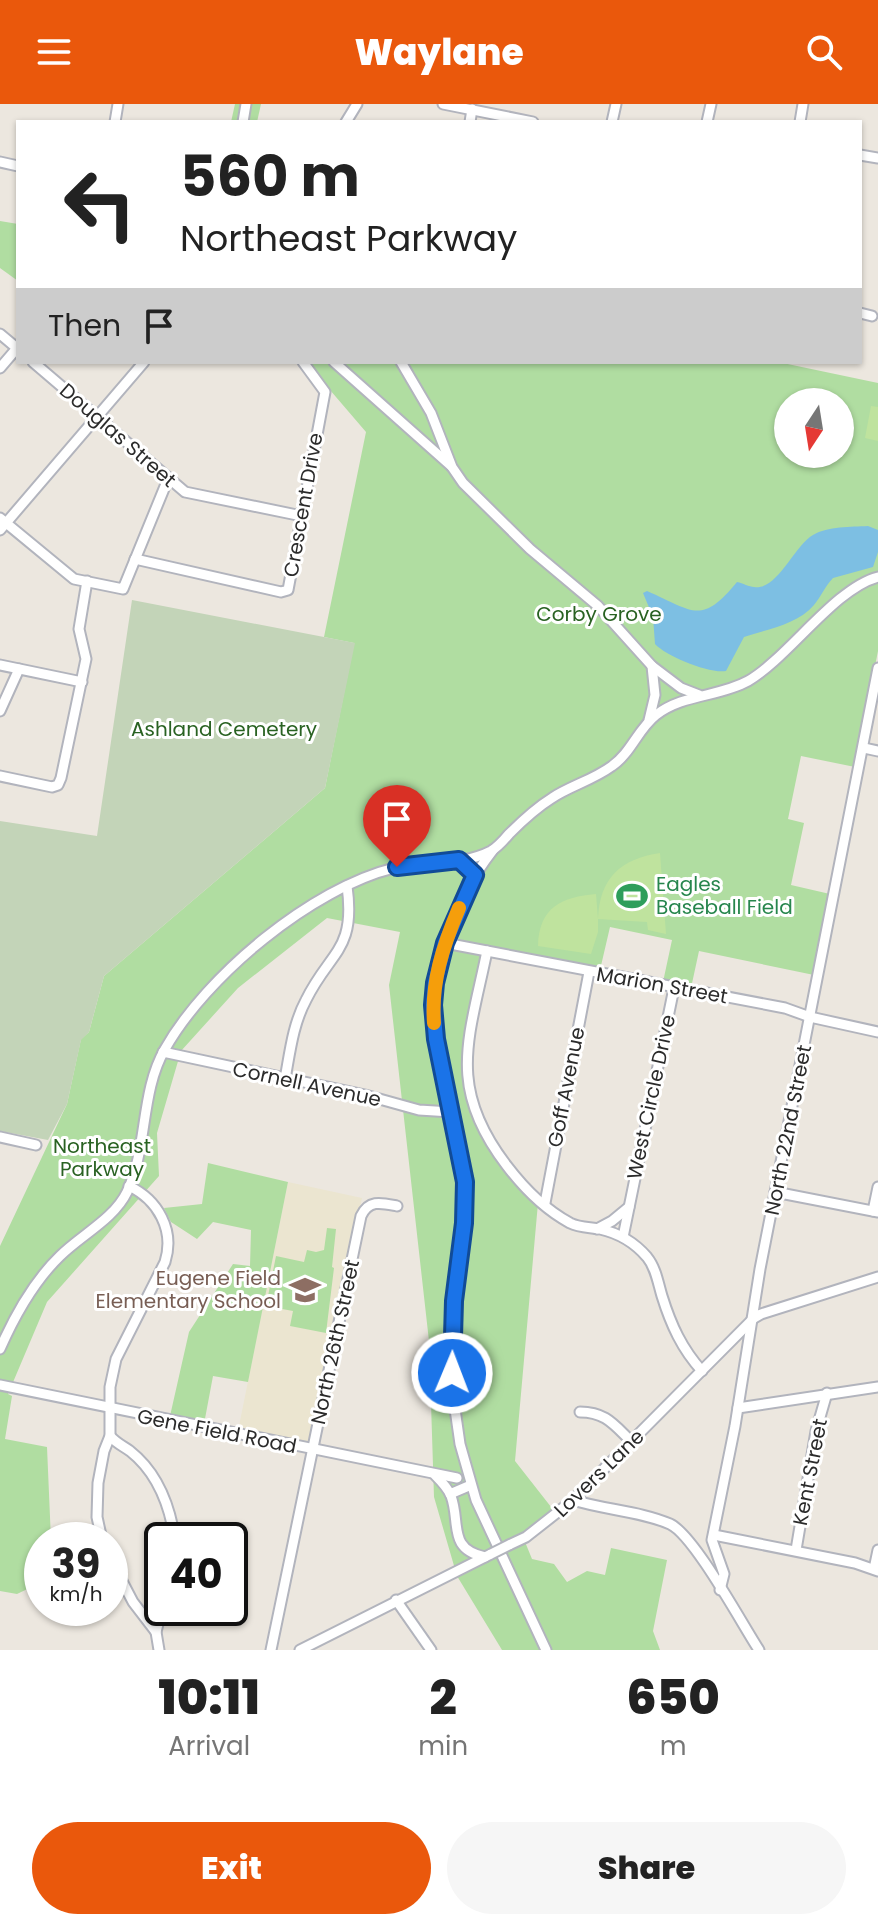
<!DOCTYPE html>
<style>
:root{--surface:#fff;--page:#f6f6f6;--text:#222;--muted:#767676;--accent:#ea580c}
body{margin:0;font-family:Poppins,sans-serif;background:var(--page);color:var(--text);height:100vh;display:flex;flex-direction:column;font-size:30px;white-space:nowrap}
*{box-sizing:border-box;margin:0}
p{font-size:26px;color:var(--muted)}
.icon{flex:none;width:44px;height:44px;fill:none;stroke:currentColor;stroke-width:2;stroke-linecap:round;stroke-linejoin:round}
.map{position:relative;height:1546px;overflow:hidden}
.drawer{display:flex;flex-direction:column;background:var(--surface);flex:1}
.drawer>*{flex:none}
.top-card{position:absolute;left:16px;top:16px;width:846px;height:244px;border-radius:0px;box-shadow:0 2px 6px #0004;background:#fff;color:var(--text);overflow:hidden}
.needle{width:52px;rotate:192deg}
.buttons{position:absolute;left:774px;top:284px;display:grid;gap:16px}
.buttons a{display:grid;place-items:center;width:80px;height:80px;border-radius:50%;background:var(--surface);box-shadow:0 2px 6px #0004;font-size:40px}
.speed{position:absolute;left:24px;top:1418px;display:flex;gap:16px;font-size:40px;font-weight:700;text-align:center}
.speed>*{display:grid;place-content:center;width:104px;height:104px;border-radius:50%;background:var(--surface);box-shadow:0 2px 6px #0004;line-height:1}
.speed small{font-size:20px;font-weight:400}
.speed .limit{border:4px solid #111;border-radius:12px;background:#fff;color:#111}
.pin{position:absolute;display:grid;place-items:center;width:68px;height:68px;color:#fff;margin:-82px -34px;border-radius:50% 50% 50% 0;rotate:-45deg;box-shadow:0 0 8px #0007}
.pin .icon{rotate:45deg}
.me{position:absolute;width:88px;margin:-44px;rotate:1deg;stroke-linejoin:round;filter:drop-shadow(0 0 6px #0008)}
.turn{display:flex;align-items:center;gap:28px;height:168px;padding:0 32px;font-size:36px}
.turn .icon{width:104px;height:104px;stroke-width:2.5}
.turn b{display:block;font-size:56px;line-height:68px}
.then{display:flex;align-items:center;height:76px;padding:0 32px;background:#0003;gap:16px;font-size:30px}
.eta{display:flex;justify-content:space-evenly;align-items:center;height:136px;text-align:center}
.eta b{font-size:48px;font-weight:800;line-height:56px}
.primary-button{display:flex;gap:16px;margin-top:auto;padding:16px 32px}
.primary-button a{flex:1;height:92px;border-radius:48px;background:var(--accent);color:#fff;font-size:32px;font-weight:800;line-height:92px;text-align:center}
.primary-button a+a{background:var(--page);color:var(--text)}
header{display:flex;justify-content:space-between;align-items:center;height:104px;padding:0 32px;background:var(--accent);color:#fff;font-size:36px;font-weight:800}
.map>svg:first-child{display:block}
.education{fill:#ebe5d0}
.green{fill:#b0dda1;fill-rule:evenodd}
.cemetery{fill:#c3d4b8}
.pitch{fill:#bfe39e}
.water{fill:#7dbfe3}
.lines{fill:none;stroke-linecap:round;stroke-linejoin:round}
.minor-casing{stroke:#b2b4bd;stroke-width:13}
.minor{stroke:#fff;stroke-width:9}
.minor-bridge-casing{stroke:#b2b4bd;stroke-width:13;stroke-linecap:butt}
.minor-bridge{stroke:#fff;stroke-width:9}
.route-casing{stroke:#114b97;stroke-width:20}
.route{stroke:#1a73e8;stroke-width:14}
.slow{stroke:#f59e0b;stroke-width:14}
.labels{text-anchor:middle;stroke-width:6;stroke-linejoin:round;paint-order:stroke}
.street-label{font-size:20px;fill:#2b2b2b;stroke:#fff}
.park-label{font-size:20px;fill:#296222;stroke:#fff}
.leisure-label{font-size:20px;fill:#27864d;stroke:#fff;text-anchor:start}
.education-label{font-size:20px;fill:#785e54;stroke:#fff;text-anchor:end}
</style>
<header><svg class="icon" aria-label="menu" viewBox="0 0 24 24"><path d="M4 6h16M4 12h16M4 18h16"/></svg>Waylane<svg class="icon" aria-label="search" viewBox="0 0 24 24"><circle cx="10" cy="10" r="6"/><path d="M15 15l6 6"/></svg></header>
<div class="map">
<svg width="878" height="1546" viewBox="0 0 878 1546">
<rect width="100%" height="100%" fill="#ece7df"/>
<path class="education" d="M288,1078L362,1094L309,1341L238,1327Z"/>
<g class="green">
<path d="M235,0H261L257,18H231Z"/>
<path d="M0,117L18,120V177L0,164Z"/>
<path d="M306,258H778L878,279V547L855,663L801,652L788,715L804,719L791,781L830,790L814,871L699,847L691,884L663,878L672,836L610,823L600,866L484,844C468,918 444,982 493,1049C507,1068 520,1084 538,1099L515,1357L555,1408L523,1433L532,1455L554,1460L567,1478L587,1467L605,1471L611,1444L667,1456L653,1527L660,1546H502L457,1472L434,1393L429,1237L389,881L400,828L327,814L238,884L181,947L157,1029L159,1072L47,1198L8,1290L12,1292L5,1335L47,1343L51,1436H42V1478L17,1490L0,1487V1142L67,1000L81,935L89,928L104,872L325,684L354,539L324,533L366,328ZM788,298H840V350H788Z"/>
<path d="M208,1059L288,1078L248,1278L213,1272L204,1320L170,1312L189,1228L233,1160L250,1162L251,1126L213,1118L197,1135L171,1118L164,1104L202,1100Z"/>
<path d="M327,1124L336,1125L332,1163L334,1164L326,1229L290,1222L293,1207L266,1202L276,1152L304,1158L307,1146L316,1148L324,1146Z"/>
</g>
<path class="cemetery" d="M132,496L355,539L325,684L104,872L89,928L81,936L67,1000L48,1036L0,1027V717L97,732Z"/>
<g class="pitch">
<path d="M871,302L878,303V337L865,334Z"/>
<path d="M660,749L666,830L648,826L647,818L598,815V828L591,850L538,842C539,803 562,793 596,790L598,815C600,773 621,755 660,749Z"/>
</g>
<path class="water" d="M868,422L878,426V448L873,463L833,474C825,482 821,493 814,501C797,521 767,525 744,533L726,567C709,570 666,552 655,540L653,513L643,489L647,487C693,507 701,522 737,478C743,479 749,483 754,483C777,487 794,442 813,431C828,422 851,423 868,422Z"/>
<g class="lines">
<defs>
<g id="minor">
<path d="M443,0L533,18"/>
<path d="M115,18L118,0"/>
<path d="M243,18L246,0"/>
<path d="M346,18L357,0"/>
<path d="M470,18L472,5"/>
<path d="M612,18L616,0"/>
<path d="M707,18L711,0"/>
<path d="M800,18L803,0"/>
<path d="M860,51L878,54"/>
<path d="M0,58L18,62"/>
<path d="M860,209L872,212"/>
<path d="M0,230L18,245"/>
<path d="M33,258L185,388L302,412"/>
<path d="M334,258L451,362"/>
<path d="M401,258L431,309L452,363L463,379L530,445L598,502L652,562L681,584L699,591"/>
<path d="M0,264L18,243"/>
<path d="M0,414L74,475L123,485L168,375"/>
<path d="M0,426L144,258"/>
<path d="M135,455L281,488L288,486L325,288L303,258"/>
<path d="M0,561L82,578"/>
<path d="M0,607L19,565"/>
<path d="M649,616L655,591L652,562"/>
<path d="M864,644L878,647"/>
<path d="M0,672L52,683L58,681L61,674L86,555L79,525L87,477"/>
<path d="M493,746C452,799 426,869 436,935L465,1078L464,1119L454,1197L452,1244L455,1305L460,1340L476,1396L546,1546"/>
<path d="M445,839L785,904L810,913L878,928"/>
<path d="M487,847C469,935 446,983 507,1062C523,1083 546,1106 570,1119C580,1124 590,1123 600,1125C618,1129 635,1139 647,1153C656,1164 658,1179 662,1192C671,1221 682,1245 702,1267"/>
<path d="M163,948L365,991L419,1006L451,1008"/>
<path d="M285,975C290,948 293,920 306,896C330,847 356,847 347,782"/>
<path d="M0,1033L36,1041"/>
<path d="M775,1088L878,1108"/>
<path d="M545,1099L589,868"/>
<path d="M873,1107L878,1083"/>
<path d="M597,1125L612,1117L629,1103"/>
<path d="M623,1133L674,884"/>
<path d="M0,1245C15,1211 33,1178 60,1152C81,1131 114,1115 127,1088C148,1044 140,988 165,945C206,872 312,784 394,764C425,757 462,762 491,747C498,743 504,736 509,730C522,717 536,704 552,694C570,682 593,676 612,662C631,649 638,625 656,611C683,590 719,593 748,577C788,554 835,484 878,473"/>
<path d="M0,1281L457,1374"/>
<path d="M738,1304L878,1283"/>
<path d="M580,1308C606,1308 614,1321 632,1338"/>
<path d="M110,1332C116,1339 123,1342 130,1347C158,1369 170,1402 175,1436"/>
<path d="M435,1371C441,1377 448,1384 451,1392C461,1419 447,1445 485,1453"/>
<path d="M450,1390L471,1381"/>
<path d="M573,1396C605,1406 640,1407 670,1420C694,1431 742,1520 759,1546"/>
<path d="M714,1431L855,1459L878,1467"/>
<path d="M102,1436L97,1413L98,1379L104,1347L110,1332V1283L116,1255L165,1158C175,1126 158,1096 129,1082"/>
<path d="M509,1441L526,1433L573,1396L754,1214L761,1210L878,1173"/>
<path d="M796,1446L816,1327L827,1289"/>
<path d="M110,1454L133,1498L156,1528"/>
<path d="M874,1465L878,1446"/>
<path d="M720,1486L724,1470L712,1436L735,1322L760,1165L878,564"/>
<path d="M396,1496L431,1546"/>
<path d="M159,1546L156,1528L162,1504"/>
<path d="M271,1546L361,1112C369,1095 382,1099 397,1102"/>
<path d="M300,1546L491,1450"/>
</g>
</defs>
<use href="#minor" class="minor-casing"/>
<use href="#minor" class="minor"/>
<defs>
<path id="minor-bridge" d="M491,1450L509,1441"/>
</defs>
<use href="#minor-bridge" class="minor-bridge-casing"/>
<use href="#minor-bridge" class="minor-bridge"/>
</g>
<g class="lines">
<defs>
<path id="route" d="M397,763L459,756L475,771L445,839L435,879L433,901L436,935L465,1078L464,1119L454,1197L452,1269"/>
</defs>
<use href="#route" class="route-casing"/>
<use href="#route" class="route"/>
<path class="slow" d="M434,919C431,878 443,842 459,804"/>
</g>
<defs>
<symbol id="stadium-bare" viewBox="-9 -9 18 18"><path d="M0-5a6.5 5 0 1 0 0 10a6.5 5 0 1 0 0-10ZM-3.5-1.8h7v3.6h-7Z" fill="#2e9e5b" stroke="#fff" stroke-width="2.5" paint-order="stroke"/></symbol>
<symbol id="school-bare" viewBox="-9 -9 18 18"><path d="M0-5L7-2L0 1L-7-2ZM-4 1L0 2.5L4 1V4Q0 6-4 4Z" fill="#8d6e63" stroke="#fff" stroke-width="2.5" paint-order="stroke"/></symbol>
</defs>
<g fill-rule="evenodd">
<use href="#stadium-bare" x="610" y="770" width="44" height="44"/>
<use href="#school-bare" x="283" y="1164" width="44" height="44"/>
</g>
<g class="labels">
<g class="street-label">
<text transform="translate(118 331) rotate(41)" y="7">Douglas Street</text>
<text transform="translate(303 401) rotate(-80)" y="7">Crescent Drive</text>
<text transform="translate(662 881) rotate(10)" y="7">Marion Street</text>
<text transform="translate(307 980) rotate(12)" y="7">Cornell Avenue</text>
<text transform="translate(566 983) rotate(-79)" y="7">Goff Avenue</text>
<text transform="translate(651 993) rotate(-78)" y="7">West Circle Drive</text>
<text transform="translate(788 1026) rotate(-79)" y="7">North 22nd Street</text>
<text transform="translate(335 1238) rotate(-78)" y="7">North 26th Street</text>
<text transform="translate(217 1327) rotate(11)" y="7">Gene Field Road</text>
<text transform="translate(810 1368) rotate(-79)" y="7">Kent Street</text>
<text transform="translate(599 1369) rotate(-44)" y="7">Lovers Lane</text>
</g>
<g class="park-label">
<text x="599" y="517">Corby Grove</text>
<text x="224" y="632">Ashland Cemetery</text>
<text x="102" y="1049">Northeast<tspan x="102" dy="23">Parkway</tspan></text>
</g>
<g class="leisure-label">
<text x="656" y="787">Eagles<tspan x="656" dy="23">Baseball Field</tspan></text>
</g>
<g class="education-label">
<text x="281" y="1181">Eugene Field<tspan x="281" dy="23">Elementary School</tspan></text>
</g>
</g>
</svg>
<div class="buttons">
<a><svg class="needle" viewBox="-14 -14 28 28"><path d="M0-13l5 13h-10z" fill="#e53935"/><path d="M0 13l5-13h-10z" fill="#767676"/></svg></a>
</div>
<div class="speed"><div>39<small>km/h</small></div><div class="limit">40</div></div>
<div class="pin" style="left:397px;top:763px;background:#d93025"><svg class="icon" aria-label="arrive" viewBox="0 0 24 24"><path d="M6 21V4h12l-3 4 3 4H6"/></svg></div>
<svg class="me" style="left:452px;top:1269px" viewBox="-20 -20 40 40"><circle r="17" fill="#1a73e8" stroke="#fff" stroke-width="3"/><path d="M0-11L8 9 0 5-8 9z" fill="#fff"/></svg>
<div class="top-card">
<div class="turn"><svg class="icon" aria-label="left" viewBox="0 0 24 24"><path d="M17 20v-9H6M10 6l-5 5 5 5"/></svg><div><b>560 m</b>Northeast Parkway</div></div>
<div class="then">Then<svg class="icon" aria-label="arrive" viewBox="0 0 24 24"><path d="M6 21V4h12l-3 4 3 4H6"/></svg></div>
</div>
</div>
<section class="drawer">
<div class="eta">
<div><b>10:11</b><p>Arrival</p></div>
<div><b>2</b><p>min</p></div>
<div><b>650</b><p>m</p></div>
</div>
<div class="primary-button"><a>Exit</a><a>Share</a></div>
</section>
